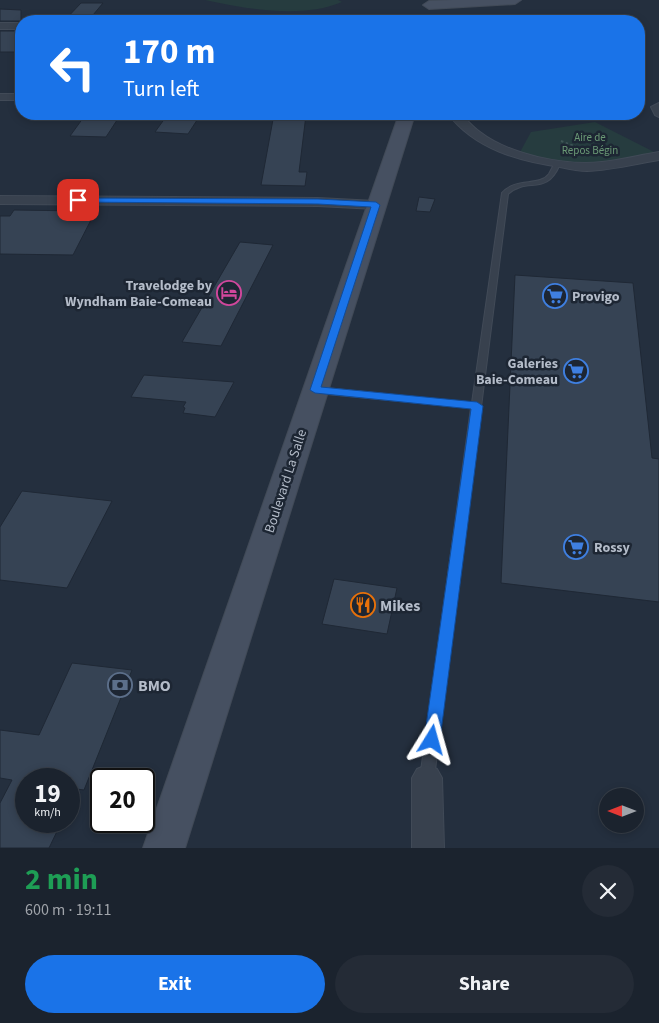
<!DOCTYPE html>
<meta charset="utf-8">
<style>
:root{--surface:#1b232e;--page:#242b36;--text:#f1f3f6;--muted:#a0a4aa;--line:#39404a;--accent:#1a73e8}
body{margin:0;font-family:"Source Sans 3",sans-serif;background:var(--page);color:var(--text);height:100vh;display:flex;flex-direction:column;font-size:19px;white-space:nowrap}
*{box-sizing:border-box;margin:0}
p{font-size:16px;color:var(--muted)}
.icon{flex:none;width:28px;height:28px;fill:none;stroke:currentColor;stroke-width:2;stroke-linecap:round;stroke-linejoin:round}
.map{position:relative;height:848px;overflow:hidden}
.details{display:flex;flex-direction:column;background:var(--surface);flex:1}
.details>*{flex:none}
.banner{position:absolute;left:15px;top:15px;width:630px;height:105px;border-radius:20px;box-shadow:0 2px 8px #0003,0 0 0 1px var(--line);background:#1a73e8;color:#fff;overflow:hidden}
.needle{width:32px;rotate:270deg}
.buttons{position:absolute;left:599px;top:788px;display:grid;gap:10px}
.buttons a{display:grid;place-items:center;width:45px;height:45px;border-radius:50%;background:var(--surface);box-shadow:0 2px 8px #0003,0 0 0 1px var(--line);font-size:25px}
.speed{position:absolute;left:15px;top:768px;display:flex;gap:10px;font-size:25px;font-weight:700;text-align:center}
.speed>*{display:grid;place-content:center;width:65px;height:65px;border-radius:50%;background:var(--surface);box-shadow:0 2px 8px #0003,0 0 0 1px var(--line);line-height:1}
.speed small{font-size:12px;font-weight:400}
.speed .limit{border:2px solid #111;border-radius:8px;background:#fff;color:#111}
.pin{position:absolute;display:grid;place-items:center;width:42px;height:42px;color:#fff;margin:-21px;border-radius:10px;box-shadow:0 2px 8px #0006}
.me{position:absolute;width:55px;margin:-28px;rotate:8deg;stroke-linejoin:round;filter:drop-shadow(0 0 4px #0008)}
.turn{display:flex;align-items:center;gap:18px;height:105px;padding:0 25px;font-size:22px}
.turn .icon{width:65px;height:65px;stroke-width:2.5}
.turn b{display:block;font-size:35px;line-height:42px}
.round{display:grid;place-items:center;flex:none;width:52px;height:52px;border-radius:26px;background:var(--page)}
.head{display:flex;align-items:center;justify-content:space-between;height:85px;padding:0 25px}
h1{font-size:30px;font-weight:700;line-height:38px;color:#1e9e55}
.cta{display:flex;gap:10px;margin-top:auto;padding:10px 25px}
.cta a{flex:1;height:58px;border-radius:30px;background:var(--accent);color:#fff;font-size:20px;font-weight:700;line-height:58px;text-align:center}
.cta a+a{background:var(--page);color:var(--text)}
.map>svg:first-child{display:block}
.green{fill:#263c3f}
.building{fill:#364354;stroke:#1f2835}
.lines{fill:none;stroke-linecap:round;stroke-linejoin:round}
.lane-casing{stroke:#414a57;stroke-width:2}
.street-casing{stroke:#414a57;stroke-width:2}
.secondary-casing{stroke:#414a57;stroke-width:2}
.path{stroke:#3f5557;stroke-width:2;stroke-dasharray:2.5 2.5;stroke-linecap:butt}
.lane{fill:#38414e;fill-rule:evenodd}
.street{fill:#38414e;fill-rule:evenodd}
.secondary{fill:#465061;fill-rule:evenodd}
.route{fill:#1a73e8;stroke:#114b97}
.labels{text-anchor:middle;stroke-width:5;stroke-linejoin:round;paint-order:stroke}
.far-park-label{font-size:11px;fill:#6b9a76;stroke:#1d2633}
.poi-label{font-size:14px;font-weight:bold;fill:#b4bcc9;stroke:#1d2633;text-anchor:end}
.street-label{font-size:14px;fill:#b4bcc9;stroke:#1d2633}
.near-poi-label{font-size:16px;font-weight:bold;fill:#b4bcc9;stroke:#1d2633;text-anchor:start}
</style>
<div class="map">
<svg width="659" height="848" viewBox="0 0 659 848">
<rect width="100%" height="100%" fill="#242f3e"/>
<g class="green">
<path d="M205,0H338L342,2C301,19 247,9 205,0Z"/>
<path d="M595,122L656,153C641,156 626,160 611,162C581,167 549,160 519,154L531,132Z"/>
</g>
<g class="building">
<path d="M81,3H103L88,21H64Z"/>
<path d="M0,9L21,10V21H0Z"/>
<rect x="0" y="31" width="21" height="21"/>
<path d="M86,114H121L106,137L70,136Z"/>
<path d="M168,114H201L188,134L155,132Z"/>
<path d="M274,114L306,115L299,172H307L305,186L261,185Z"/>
<path d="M419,197L435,199L430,212L416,211Z"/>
<path d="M14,210L80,211L76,218H92L73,255L0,254V216H10Z"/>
<path d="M240,242L273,245L221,346L182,342Z"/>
<path d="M515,275L633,283L652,458L659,459V602L501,583Z"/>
<path d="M144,375L234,382L215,417L183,413L185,408L183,407L186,402L131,397Z"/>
<path d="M22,491L112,501L67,588L0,580V527Z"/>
<path d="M334,579L397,588L387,634L322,624Z"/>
<path d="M72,663L132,670L84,790L69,788V779H26V821H62L49,848H0V803L12,780L0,778V730L39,735Z"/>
</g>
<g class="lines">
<defs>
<path id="lane" d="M555,163L560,164C546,197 528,176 508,194L434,778L432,782L427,784L422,782L420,778L471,408L316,393L311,390L316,387L472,403L502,193C516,177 539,187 549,174C551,170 553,166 555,163Z"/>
<g id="street">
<rect x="0" y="23" width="21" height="6"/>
<rect x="0" y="94" width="21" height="6"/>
<path d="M659,103V117L655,115L651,107Z"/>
<path d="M448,114H461C467,120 473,127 480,132C510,155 565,166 602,162C621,160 640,155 659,152V160C635,164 611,170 587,171C578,171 569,169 560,167C518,161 475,149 448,114Z"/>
<path d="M0,196L318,198L376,201L381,202L383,205L381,208L376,209L318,206L0,204Z"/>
<path d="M427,765L437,769L442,778L444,848H412V778L417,769Z"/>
</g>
<g id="secondary">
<path d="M452,0H521L515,4L429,9L423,5L429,1Z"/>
<path d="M399,114H415L185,848H143Z"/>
</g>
</defs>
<use href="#lane" class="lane-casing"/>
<use href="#street" class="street-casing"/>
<use href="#secondary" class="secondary-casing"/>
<path class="path" d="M561,141L584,150L605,149L610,153"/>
<use href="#lane" class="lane"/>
<use href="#street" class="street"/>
<use href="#secondary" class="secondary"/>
</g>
<path class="route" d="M78,198L318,199L376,202L380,205L321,387L477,402L483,406L440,740L438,745L432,747L427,745L424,740L471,409L315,393L310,390L371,207L318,204L75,202L74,200Z"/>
<defs>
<symbol id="hotel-ring" viewBox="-11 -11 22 22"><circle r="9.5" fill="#1d2633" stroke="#d1479c" stroke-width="1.5"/><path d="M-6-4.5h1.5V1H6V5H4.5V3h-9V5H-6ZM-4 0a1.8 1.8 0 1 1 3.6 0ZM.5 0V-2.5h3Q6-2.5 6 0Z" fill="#d1479c"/></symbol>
<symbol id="supermarket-ring" viewBox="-11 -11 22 22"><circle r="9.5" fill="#1d2633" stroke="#3f7fe0" stroke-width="1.5"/><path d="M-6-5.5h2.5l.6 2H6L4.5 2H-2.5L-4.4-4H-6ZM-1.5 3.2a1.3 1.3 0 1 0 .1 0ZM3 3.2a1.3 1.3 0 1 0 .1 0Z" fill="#3f7fe0"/></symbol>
<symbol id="restaurant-ring" viewBox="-11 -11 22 22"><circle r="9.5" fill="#1d2633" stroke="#e8710a" stroke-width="1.5"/><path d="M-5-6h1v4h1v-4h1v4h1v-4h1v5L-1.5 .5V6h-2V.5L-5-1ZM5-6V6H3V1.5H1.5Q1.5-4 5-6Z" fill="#e8710a"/></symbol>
<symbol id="bank-ring" viewBox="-11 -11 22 22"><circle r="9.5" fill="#1d2633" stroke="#5c6f8a" stroke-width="1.5"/><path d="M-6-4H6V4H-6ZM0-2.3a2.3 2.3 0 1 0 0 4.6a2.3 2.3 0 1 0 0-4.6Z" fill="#5c6f8a"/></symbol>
</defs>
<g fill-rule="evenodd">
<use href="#hotel-ring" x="215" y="279" width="28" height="28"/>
<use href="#supermarket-ring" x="541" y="282" width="28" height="28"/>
<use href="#supermarket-ring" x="562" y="357" width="28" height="28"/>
<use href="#supermarket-ring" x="562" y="533" width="28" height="28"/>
<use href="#restaurant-ring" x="349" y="591" width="28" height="28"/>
<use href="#bank-ring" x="106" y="671" width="28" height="28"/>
</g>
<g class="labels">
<g class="far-park-label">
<text x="590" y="141">Aire de<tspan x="590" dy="13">Repos Bégin</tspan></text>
</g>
<g class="poi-label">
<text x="212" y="290">Travelodge by<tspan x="212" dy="16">Wyndham Baie-Comeau</tspan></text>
<text x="572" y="301" text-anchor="start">Provigo</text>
<text x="558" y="368">Galeries<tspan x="558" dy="16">Baie-Comeau</tspan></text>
<text x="594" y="552" text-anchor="start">Rossy</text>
</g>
<g class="street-label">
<text transform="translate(285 481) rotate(-72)" y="5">Boulevard La Salle</text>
</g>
<g class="near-poi-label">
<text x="380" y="611">Mikes</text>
<text x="138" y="691">BMO</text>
</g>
</g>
</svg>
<div class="buttons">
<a><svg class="needle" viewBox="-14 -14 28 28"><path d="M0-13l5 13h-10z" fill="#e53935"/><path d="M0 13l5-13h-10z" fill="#a0a4aa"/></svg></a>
</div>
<div class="speed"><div>19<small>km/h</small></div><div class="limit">20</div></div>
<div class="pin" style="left:78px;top:200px;background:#d93025"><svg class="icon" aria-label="arrive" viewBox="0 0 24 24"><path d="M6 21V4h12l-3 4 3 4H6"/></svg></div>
<svg class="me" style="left:432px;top:740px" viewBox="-20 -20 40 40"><path d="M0-17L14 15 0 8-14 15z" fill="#1a73e8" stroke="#fff" stroke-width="4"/></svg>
<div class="banner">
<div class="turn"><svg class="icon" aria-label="left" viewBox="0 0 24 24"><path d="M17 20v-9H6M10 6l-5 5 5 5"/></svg><div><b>170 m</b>Turn left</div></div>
</div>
</div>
<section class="details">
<div class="head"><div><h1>2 min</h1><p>600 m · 19:11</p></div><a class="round"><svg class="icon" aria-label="close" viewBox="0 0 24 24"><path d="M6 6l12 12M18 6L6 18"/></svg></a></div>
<div class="cta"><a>Exit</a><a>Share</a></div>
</section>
